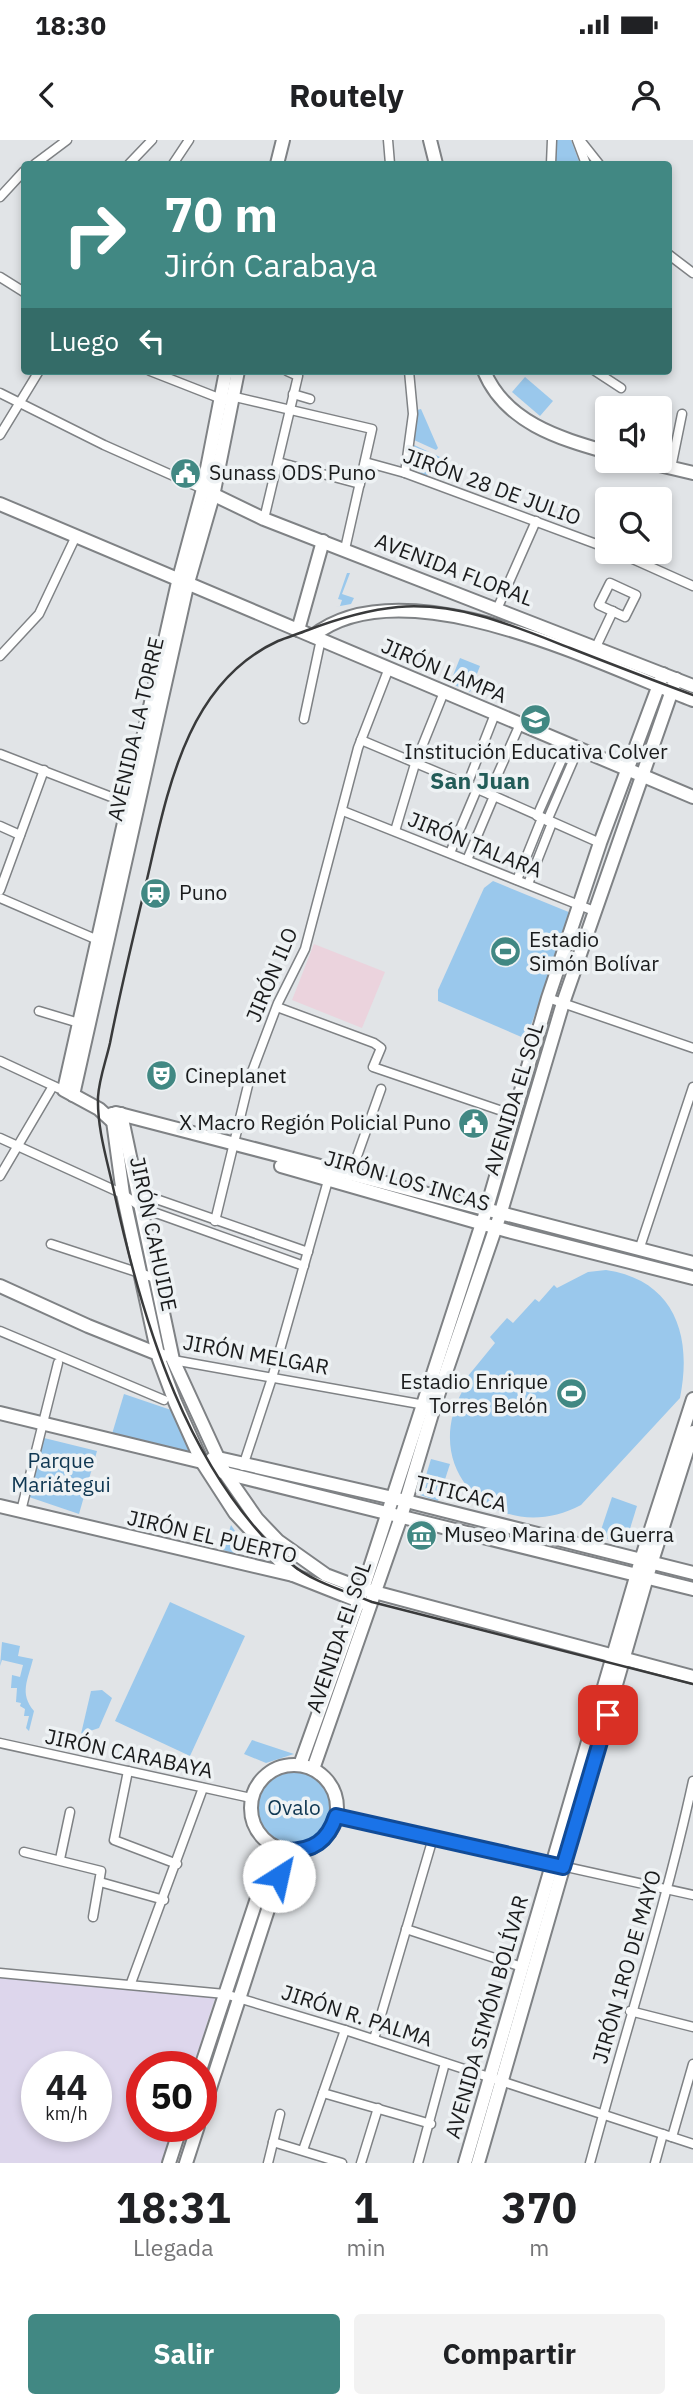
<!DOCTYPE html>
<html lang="es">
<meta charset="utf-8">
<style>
:root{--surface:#fff;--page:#f2f2f2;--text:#202124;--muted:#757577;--accent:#418883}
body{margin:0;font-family:"IBM Plex Sans",sans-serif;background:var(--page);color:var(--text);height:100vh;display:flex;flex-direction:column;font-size:26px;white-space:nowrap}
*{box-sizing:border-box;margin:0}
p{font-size:23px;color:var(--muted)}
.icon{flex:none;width:38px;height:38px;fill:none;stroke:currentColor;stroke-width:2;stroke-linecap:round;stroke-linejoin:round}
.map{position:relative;height:2023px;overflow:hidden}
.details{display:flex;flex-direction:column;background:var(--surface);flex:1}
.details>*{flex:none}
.hud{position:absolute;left:21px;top:21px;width:651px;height:214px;border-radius:7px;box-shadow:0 4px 10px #0003;background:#418883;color:#fff;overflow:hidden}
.fabs{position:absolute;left:595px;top:256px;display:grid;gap:14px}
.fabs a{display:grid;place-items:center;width:77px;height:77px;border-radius:7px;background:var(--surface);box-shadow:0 4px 10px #0003;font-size:35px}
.speed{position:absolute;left:21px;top:1911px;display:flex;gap:14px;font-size:35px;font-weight:700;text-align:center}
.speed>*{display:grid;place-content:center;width:91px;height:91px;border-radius:50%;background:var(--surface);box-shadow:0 4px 10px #0003;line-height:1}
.speed small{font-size:18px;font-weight:400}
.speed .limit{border:10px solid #d22;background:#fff;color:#111}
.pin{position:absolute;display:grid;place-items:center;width:60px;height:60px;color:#fff;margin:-30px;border-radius:14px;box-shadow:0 4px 10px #0006}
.me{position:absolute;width:77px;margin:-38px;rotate:35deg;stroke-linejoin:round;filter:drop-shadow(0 0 5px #0008)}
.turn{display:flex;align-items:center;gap:24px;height:147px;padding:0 28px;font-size:32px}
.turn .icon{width:91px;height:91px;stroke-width:2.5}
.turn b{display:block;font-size:49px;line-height:60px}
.then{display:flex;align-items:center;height:66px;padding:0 28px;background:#0003;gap:14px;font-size:26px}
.eta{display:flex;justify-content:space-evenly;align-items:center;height:119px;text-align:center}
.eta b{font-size:42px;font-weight:700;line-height:49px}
.cta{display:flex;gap:14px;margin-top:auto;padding:14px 28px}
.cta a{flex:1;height:80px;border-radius:7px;background:var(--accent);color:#fff;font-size:28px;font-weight:700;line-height:80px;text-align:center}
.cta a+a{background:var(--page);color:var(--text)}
.status{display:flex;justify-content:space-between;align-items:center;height:49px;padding:0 35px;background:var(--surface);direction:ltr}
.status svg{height:19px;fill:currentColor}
header{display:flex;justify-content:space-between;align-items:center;height:91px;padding:0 28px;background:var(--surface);font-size:32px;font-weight:700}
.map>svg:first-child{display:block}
.commercial{fill:#ebd3dd}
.medical{fill:#ddd6ec;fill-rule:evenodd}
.green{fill:#9ac8ec}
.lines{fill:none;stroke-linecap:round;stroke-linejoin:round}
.street-casing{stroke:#7f8285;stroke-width:11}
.secondary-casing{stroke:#7f8285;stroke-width:16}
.street{stroke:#fff;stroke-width:8}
.secondary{stroke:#fff;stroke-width:12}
.rail{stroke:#393a3b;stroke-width:2.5}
.route-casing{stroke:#114b97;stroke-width:18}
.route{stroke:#1a73e8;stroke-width:12}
.labels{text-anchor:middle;stroke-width:7;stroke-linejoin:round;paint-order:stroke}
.poi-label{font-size:21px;fill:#1a1b1c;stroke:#eef2f4;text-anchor:start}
.street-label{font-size:21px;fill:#1a1b1c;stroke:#eef2f4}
.park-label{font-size:21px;fill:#0f3752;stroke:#eef2f4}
.neighbourhood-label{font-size:23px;font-weight:bold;fill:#225c58;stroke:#eef2f4}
</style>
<div class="status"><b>18:30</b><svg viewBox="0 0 49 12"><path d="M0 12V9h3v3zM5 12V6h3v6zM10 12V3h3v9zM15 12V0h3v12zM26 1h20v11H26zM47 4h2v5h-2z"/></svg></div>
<header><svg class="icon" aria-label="back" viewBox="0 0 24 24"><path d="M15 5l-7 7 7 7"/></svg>Routely<svg class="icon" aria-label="person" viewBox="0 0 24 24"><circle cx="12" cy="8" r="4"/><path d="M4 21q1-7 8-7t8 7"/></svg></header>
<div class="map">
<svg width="693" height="2023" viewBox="0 0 693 2023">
<rect width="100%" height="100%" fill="#e1e4e7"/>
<path class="commercial" d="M314,804L385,832L362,888L292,860Z"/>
<path class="medical" d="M0,1838L215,1858L193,1927H142V1986H173L161,2023H0ZM37,1927H96V1986H37Z"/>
<g class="green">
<path d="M556,0H571L580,24H555Z"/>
<path d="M525,237L553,261L540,276L512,252Z"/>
<path d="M421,269L438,308L436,310L414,300L417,270Z"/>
<path d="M414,305L440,317L426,337L414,327Z"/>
<path d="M347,433H350L342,454L354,458L351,464L335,467L340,466L342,460L338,459Z"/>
<path d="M460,518L480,526L470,552L450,543Z"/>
<path d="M493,741L571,773L526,899L438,861V850L484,748Z"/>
<path d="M606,1130C673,1140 693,1193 680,1258L581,1365C501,1408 417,1333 463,1250L459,1247L495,1203L490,1197L507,1178L513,1183L535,1159L539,1162L554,1145L557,1148L588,1132Z"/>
<path d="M124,1254L174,1271L200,1320L112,1294Z"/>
<path d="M40,1297L97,1311L79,1374L26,1356Z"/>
<path d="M431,1319L450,1324L438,1361L420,1355Z"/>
<path d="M612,1357L637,1366L625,1405L599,1396Z"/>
<path d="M231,1385L243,1403L235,1414L223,1410Z"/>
<path d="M170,1462L245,1496L190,1616L115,1581Z"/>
<path d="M2,1502L20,1506L18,1516L33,1519C28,1540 19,1553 34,1571L29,1591L26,1588L29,1576H24L25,1569L20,1566L21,1563L16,1562L17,1548H11L12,1535L20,1537L23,1525L2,1520L0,1526Z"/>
<path d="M102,1550L112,1558L99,1588L81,1594L91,1551Z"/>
<path d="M252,1600L294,1614L266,1623L244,1614Z"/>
<circle cx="294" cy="1668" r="39"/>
</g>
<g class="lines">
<defs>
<g id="street">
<path d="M388,0L390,24"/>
<path d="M577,0L586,24"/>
<path d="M580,0L599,24"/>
<path d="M35,24L67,0"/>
<path d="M129,24L152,0"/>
<path d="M173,24L189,0"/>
<path d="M551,24L552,0"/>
<path d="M0,57L24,31"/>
<path d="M668,114L693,133"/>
<path d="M0,137L24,152"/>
<path d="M150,231L224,260"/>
<path d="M595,231L621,248"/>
<path d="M0,253L104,305L203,349"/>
<path d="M293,254L310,259"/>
<path d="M231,256L372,289L345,409"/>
<path d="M0,295L39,231"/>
<path d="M278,322L360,344"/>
<path d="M365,322L405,333L607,408"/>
<path d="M671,328L682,274"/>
<path d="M405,333L413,274L409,231"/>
<path d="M264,379L298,236L287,231"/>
<path d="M615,411L693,446"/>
<path d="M610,443L636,455L625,477L599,465Z"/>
<path d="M498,467L536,381"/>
<path d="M596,507L613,471"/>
<path d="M0,516L39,474L76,396"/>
<path d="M304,579L321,499"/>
<path d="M361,600L489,654"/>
<path d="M0,614L132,665"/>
<path d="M467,645L495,574"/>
<path d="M494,656L600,703"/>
<path d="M343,671L594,771"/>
<path d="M537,676L563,617L573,621L547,681"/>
<path d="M0,686L20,695"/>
<path d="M395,691L415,624L444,552"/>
<path d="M450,713L477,649"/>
<path d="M467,720L494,656L489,654L520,584"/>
<path d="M517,740L542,678"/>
<path d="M528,744L552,683"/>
<path d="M0,750L44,630"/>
<path d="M0,758L100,801"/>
<path d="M548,858L693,908"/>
<path d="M277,867L374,903L381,908L373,927L508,973"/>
<path d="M39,871L79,883"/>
<path d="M0,921L58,948"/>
<path d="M0,998L123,1054L142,1068L304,1126"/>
<path d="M0,1036L53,946"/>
<path d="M350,1036L381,949"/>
<path d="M136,1052L308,1112"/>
<path d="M215,1081L250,937L278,863L305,809L358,608L389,528"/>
<path d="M51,1104L155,1138"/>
<path d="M639,1110L693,947"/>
<path d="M0,1191L164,1260"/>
<path d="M173,1220L425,1265"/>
<path d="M243,1326L272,1238L329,1037"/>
<path d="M21,1371L58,1223"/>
<path d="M0,1603L251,1658"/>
<path d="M128,1631L114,1700L177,1724"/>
<path d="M336,1676L693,1755"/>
<path d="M24,1712L101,1731L93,1777"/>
<path d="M60,1719L70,1672"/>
<path d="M100,1742L164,1760"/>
<path d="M406,1789L522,1827"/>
<path d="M0,1833L225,1854L345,1890L693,2004"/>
<path d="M131,1843L203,1648"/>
<path d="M630,1871L693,1887"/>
<path d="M374,1899L433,1698"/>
<path d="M323,1953L431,1984"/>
<path d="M672,1997L693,1924"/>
<path d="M273,2002L342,2023"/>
<path d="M303,2010L345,1890"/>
<path d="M268,2023L280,1974"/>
<path d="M361,2023L378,1968"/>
<path d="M418,2023L445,1923"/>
<path d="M590,2023C624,1895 665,1770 693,1641"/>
<path d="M655,2023L663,1994"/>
</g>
<g id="secondary">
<path d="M430,0L436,24"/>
<path d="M277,24L283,0"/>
<path d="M484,231C505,282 558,298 607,312"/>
<path d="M638,320L693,333"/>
<path d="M206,351L264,379L693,546"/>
<path d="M0,364L693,657"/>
<path d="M298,490L323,401"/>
<path d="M313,496C403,424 600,524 693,560"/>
<path d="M73,955L187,446L213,356L238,231"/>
<path d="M116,973L693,1123"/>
<path d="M112,974L123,1054L159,1219L175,1262L202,1322L235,1373L293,1435"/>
<path d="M121,974L173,1220L225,1333L257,1379L278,1401L326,1435L363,1449L693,1537"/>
<path d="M111,980L99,969L64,950L178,442L203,349L226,231"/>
<path d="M281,1026L508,1091L693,1138"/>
<path d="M0,1146L88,1186L163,1216"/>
<path d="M0,1273L202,1322L225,1333L693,1449"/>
<path d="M212,1319L218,1318L406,1361L693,1433"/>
<path d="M0,1366L293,1435L364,1463"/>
<circle cx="294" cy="1668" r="43"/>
<path d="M300,1625L363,1449L486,1071L548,858L600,703L663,534"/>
<path d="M313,1629L401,1377L434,1267L500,1075L563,863L676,539"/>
<path d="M201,1927L274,1707"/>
<path d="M201,1976L287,1711"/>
<path d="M169,2023L181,1986"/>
<path d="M186,2023L198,1986"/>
<path d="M465,2023L641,1420L693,1259"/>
<path d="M478,2023L647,1437L693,1292"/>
</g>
</defs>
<use href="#street" class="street-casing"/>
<use href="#secondary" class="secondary-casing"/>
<use href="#street" class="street"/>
<use href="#secondary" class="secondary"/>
<path class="rail" d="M693,555C652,540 611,524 570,508C514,486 459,462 398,467C366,470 337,479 308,490C298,494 288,497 278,501C182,545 166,661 144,752C132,802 120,852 110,903C106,921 99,939 98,957C97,990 108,1023 115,1056C143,1183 188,1333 289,1422C311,1442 345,1451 372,1462L693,1544"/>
</g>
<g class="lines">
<defs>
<path id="route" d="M279,1736L287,1711C313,1711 328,1701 336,1676L563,1727L608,1575"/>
</defs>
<use href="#route" class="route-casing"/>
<use href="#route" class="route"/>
</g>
<defs>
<symbol id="civic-disc" viewBox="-11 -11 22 22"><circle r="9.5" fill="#418883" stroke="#eef2f4"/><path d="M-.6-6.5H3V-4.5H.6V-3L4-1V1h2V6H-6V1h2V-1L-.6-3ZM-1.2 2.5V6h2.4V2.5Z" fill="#fff"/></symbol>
<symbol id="school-disc" viewBox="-11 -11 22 22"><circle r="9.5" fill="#418883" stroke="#eef2f4"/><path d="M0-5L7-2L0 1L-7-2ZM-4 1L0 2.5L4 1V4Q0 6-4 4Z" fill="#fff"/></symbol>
<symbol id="station-disc" viewBox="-11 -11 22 22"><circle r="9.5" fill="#418883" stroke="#eef2f4"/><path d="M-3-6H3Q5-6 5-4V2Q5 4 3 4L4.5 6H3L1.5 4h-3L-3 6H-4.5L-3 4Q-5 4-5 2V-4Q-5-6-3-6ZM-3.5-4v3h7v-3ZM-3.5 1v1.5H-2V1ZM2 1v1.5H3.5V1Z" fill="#fff"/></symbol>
<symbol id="stadium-disc" viewBox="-11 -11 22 22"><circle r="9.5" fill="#418883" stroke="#eef2f4"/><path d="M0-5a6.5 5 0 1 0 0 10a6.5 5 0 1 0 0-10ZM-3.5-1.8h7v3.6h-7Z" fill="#fff"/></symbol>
<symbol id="theatre-disc" viewBox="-11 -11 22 22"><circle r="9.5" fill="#418883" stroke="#eef2f4"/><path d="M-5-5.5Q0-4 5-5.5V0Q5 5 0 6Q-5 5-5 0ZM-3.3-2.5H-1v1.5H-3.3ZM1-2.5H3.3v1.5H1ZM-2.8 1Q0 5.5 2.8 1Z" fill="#fff"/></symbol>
<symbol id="museum-disc" viewBox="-11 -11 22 22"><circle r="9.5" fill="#418883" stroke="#eef2f4"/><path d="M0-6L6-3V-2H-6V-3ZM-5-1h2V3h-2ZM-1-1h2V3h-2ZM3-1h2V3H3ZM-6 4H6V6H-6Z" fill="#fff"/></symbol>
</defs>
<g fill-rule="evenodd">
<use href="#civic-disc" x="168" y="316" width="35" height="35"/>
<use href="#school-disc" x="518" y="562" width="35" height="35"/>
<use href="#station-disc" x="138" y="736" width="35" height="35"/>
<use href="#stadium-disc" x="488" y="794" width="35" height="35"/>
<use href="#theatre-disc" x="144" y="918" width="35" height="35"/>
<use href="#civic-disc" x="456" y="966" width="35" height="35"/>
<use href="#stadium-disc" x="554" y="1236" width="35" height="35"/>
<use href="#museum-disc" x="404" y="1378" width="35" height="35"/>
</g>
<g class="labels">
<g class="poi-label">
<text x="209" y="340">Sunass ODS Puno</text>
<text x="536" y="619" text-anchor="middle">Institución Educativa Colver</text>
<text x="179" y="760">Puno</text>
<text x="529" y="807">Estadio<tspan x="529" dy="24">Simón Bolívar</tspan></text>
<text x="185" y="943">Cineplanet</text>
<text x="451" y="990" text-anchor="end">X Macro Región Policial Puno</text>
<text x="548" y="1249" text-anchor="end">Estadio Enrique<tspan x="548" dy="24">Torres Belón</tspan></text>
<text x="444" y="1402">Museo Marina de Guerra</text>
</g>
<g class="street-label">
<text transform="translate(492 347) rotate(20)" y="7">JIRÓN 28 DE JULIO</text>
<text transform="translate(454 430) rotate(21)" y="7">AVENIDA FLORAL</text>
<text transform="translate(444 531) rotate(23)" y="7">JIRÓN LAMPA</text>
<text transform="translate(136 589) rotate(-77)" y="7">AVENIDA LA TORRE</text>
<text transform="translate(475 705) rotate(22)" y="7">JIRÓN TALARA</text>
<text transform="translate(272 835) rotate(-67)" y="7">JIRÓN ILO</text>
<text transform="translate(514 959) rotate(-73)" y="7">AVENIDA EL SOL</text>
<text transform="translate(407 1041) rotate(16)" y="7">JIRÓN LOS INCAS</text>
<text transform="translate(153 1094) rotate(78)" y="7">JIRÓN CAHUIDE</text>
<text transform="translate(256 1215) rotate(10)" y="7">JIRÓN MELGAR</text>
<text transform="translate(461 1354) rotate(14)" y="7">TITICACA</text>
<text transform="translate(212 1397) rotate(13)" y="7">JIRÓN EL PUERTO</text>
<text transform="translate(339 1497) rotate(-71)" y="7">AVENIDA EL SOL</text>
<text transform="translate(129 1614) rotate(12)" y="7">JIRÓN CARABAYA</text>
<text transform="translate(627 1827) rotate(-74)" y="7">JIRÓN 1RO DE MAYO</text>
<text transform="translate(357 1876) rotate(18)" y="7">JIRÓN R. PALMA</text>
<text transform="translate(487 1877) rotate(-74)" y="7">AVENIDA SIMÓN BOLÍVAR</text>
</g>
<g class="park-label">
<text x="61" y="1328">Parque<tspan x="61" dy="24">Mariátegui</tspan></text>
<text x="294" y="1675">Ovalo</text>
</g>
<g class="neighbourhood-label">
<text x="480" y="649">San Juan</text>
</g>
</g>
</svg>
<div class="fabs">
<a><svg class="icon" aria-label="sound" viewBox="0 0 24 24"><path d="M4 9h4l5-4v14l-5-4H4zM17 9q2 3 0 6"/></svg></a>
<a><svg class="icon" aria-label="search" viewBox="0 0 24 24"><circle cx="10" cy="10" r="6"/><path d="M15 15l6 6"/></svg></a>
</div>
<div class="speed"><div>44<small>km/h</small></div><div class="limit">50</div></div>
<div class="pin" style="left:608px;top:1575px;background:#d93025"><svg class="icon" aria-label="arrive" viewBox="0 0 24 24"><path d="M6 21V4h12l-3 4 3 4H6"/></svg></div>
<svg class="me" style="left:279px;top:1736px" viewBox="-20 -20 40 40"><circle r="19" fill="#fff"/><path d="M0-13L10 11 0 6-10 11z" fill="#1a73e8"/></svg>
<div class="hud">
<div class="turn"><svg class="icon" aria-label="right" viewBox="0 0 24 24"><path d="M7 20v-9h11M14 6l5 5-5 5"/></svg><div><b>70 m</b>Jirón Carabaya</div></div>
<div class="then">Luego<svg class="icon" aria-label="left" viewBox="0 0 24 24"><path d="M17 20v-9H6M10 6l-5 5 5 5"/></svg></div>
</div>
</div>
<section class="details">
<div class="eta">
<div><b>18:31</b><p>Llegada</p></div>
<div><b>1</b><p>min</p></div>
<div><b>370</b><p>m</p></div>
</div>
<div class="cta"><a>Salir</a><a>Compartir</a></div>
</section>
